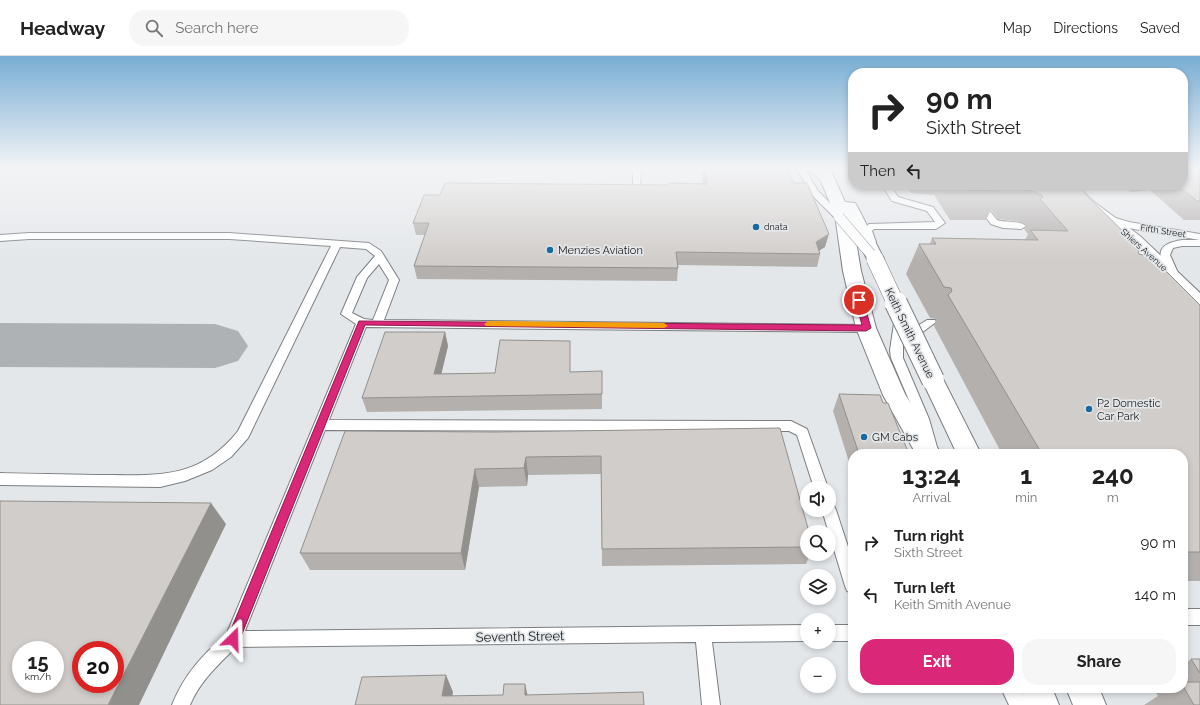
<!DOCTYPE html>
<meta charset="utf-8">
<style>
:root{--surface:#fff;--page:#f6f6f6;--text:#222;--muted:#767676;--line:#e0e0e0;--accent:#db2777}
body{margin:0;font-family:Raleway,sans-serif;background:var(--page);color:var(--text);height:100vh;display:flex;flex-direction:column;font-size:15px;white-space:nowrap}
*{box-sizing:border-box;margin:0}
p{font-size:13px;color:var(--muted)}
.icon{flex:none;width:22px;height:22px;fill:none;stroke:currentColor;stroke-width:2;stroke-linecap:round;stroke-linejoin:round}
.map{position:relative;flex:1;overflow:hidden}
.side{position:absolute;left:848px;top:393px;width:340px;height:244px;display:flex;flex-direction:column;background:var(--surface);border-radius:16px;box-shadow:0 2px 6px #0003}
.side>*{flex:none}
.top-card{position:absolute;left:848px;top:12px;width:340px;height:122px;border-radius:16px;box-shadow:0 2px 6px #0003;background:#fff;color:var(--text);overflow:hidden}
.fabs{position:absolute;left:800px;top:425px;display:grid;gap:8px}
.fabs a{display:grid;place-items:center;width:36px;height:36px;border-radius:50%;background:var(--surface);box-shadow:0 2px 6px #0003;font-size:20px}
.speed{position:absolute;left:12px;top:585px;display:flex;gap:8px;font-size:20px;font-weight:700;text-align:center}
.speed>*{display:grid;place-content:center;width:52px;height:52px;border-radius:50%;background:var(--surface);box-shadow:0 2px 6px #0003;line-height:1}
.speed small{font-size:10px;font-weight:400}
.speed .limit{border:6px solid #d22;background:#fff;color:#111}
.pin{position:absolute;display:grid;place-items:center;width:34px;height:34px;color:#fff;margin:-17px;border:2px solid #fff;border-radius:50%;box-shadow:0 1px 4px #0007}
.me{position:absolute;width:44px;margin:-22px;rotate:22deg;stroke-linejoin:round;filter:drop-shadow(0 0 3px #0008)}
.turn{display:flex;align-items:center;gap:14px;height:84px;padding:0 12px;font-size:18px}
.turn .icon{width:52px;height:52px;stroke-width:2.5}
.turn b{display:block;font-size:28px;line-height:34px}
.then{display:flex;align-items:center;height:38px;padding:0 12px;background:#0003;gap:8px;font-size:15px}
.eta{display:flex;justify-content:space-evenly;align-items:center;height:68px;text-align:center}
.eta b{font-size:24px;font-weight:700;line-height:28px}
.button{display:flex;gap:8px;margin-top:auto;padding:8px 12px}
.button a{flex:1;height:46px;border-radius:16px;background:var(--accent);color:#fff;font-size:16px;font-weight:700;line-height:46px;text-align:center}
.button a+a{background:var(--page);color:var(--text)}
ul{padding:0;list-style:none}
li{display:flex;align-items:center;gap:12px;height:52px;padding:0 12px}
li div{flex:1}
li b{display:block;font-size:15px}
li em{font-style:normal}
header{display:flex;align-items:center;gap:24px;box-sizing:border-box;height:56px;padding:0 20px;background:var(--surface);border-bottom:1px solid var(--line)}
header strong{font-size:19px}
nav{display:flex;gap:22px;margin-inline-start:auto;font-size:14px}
.search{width:280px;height:36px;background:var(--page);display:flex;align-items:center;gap:10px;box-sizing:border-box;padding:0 14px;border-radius:16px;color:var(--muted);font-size:15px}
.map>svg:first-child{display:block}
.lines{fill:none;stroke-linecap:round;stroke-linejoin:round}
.taxiway{fill:#afb2b4;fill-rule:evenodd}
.service-casing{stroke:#7b7e81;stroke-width:2}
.tertiary-casing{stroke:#7b7e81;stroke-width:2}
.service{fill:#fff;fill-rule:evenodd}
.tertiary{fill:#fff;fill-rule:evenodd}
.service-bridge-casing{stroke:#7b7e81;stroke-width:11;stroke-linecap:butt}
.tertiary-bridge-far1-casing{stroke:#7b7e81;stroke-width:18;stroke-linecap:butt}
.tertiary-bridge-casing{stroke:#7b7e81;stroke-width:24;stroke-linecap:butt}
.service-bridge{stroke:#fff;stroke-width:10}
.tertiary-bridge-far1{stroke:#fff;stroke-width:17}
.tertiary-bridge{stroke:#fff;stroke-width:22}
.wall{fill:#b4b0ae}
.shaded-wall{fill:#92908d}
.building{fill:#d1cdca;stroke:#92908d;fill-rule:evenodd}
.route{fill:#db2777;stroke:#8e194d}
.slow{fill:#f59e0b}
.poi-dot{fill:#1c6a9d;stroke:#e4e7ea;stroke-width:1.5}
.labels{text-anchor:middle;stroke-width:3.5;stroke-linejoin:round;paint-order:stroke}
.far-poi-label{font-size:9px;fill:#1b1c1d;stroke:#e4e7ea;text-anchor:start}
.far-street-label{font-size:9px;fill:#1b1c1d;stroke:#e4e7ea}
.poi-label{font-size:11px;fill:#1b1c1d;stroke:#e4e7ea;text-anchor:start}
.street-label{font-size:11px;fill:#1b1c1d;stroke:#e4e7ea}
.near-street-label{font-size:13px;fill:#1b1c1d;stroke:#e4e7ea}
</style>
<header>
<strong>Headway</strong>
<div class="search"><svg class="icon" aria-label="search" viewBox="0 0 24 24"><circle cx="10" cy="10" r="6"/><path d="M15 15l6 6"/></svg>Search here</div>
<nav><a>Map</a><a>Directions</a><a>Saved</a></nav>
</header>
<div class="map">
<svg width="1200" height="649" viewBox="0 0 1200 649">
<rect width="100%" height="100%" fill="#e4e7ea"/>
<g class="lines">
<path class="taxiway" d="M0,267L215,268L238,275L248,290L238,305L215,312L0,311Z"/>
<defs>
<g id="service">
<path d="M633,113H641L640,132H634L633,130Z"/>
<path d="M797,113H805L818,135L844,161L842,163H836L811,138Z"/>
<path d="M807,113H816L833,126L829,129L826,128Z"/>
<path d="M882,129H890L898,141L933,151L945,167L936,173H874L872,175L876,186L874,188H868L862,174L869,168L935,166L927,155L892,145Z"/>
<path d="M961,129H969L997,164C1006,167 1019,164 1026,170L1021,173L1003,172L991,168Z"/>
<path d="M1109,160L1129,166L1200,178V184L1128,172L1106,165L1104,163L1106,161Z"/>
<path d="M29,177H229L369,187L381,195L399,224L384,264L870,269L872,272L870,275L866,276L366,271L329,364L791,365L807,373L828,432H814L797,379L789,375L325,374L245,575L807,569V585L712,586L720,649H702L696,586L236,591C218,609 200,625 190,649H172C185,617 202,600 227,577L356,268L341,258L357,221L375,200L366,193L340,191L248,382L231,401L212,414L185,425L160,431L0,429V417C32,418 65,418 97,419C156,419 198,425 238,375L331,190L229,183H29L0,185V179ZM379,208L389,224L373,264L364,263L352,257L367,222Z"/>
<path d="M1182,184H1200V190H1182L1173,192L1170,199L1178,217L1173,220L1169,219C1156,199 1156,188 1182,184Z"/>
<path d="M900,258L904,259L905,261L903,279L927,264H935L936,266L912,284L908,285L903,282V302L929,363L939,398H925L917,363L891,302L890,294L895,261L896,259Z"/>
<path d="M829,448L834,450L836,454L853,506V537L847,535L845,530L822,454H829Z"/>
<rect x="1183" y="553" width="17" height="16"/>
<rect x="829" y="569" width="24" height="16"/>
<path d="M1001,632H1020L1028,649H1009Z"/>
</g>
<g id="tertiary">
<path d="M816,113H830L845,146L855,147L857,150L884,203L881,207L875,208L869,207L855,179L861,215L876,272L905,338L941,398H916L883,339L856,272L843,215L835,159Z"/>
<path d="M1059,129H1076L1094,146L1140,180L1200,237V254L1193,252L1128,188L1082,152Z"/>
<path d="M933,316L941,319L981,398H957L922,324L925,319Z"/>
<path d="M1020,632H1052L1059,649H1027Z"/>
<path d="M1066,632H1099L1106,649H1073Z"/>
</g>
</defs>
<use href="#service" class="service-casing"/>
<use href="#tertiary" class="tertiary-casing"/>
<use href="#service" class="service"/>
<use href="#tertiary" class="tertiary"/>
<defs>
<path id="service-bridge" d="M839,161L875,203"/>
<path id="tertiary-bridge-far1" d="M875,203L896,248"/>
<path id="tertiary-bridge" d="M896,247L933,324"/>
</defs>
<use href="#service-bridge" class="service-bridge-casing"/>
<use href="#tertiary-bridge-far1" class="tertiary-bridge-far1-casing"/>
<use href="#tertiary-bridge" class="tertiary-bridge-casing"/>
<use href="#service-bridge" class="service-bridge"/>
<use href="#tertiary-bridge-far1" class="tertiary-bridge-far1"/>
<use href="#tertiary-bridge" class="tertiary-bridge"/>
</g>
<g class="wall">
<path d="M701,113H788L793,127L825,191L819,194L820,198L817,211L678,209V212L677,225L417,223L414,210L425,179H416L413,167L440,139L703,128Z"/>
<path d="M1200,113V164H1184L1150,134L1132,136L1116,131L1113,129H1183Z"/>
<path d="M906,129H1080L1085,138L1139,198L1200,249V525H1183V398H1002L934,270L936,263L930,262L906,218L919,188H930L932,182L1025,184L1028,178L1024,173L1026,169L1017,165L998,163L991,154L986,164H950L934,139L911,137Z"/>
<path d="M445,276L448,290L441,318L495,317L570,285V316L602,338V353L367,356L362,342Z"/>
<path d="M839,338L909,398H853V419L833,355Z"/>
<path d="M780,372L807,476V498H810L806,508L602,510L601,418L528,419L527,430L479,431L465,514H310L300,497L494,376Z"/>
<path d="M1191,603H1200V649H1144L1158,640L1153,632H1183V609Z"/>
</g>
<g class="shaded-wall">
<path d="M829,178L825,191L812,199L816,186Z"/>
<path d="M445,276L448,290L438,332L434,318Z"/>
<path d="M526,401L528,419L527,430L524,412Z"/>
<path d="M475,413L479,431L465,514L461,497Z"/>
<path d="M211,447L226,468L139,649H108Z"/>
<path d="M446,619L453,636L451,649L442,640Z"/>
<path d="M525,628L529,645L525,639Z"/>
</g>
<g class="building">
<path d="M704,113H788L793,127H807L829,178L816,186L820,198L676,196L678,212L414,210L429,167H413L424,139H440L445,127L668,129V127L707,128Z"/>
<path d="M1183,113H1200V145H1197L1177,129H1183Z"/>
<path d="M959,129H995L1000,135L963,134Z"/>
<path d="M1008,129H1080L1083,132L1085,138L1137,189L1139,198L1143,199L1149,198L1200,249V496H1183V398H1042L948,239L952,235L951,232L944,231L919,188H936L932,182L1038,184L1030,174L1068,175L1040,143L1043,141L1042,139L1032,135L1012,133Z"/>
<path d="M385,276H445L434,318L495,317L500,284L570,285V316L602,315V338L362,342Z"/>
<path d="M839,338L880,339L883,347H888L909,398H859Z"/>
<path d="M780,372L809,476H807V491L602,493L601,400L526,401L524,412L475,413L461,497H300L345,375L494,376Z"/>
<path d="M0,445L211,447L108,649H0ZM21,594H55V628H21ZM81,594H115V628H81Z"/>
<path d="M1191,603H1200V617Z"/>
<path d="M446,619L442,640L503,639L504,628H525V639L643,636L644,649H355L362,621Z"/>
<path d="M1183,626H1200V649H1194L1183,630Z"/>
</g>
<linearGradient id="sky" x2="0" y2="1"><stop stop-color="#79aed5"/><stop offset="0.55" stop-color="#f3f4f6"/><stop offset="1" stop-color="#f3f4f6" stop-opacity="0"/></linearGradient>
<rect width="1200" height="204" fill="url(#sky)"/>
<path class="route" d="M859,241L863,244L871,272L866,275L365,269L238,588L233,589L229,588L227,583L359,265L862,269L855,244Z"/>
<path class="slow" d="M489,265L664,267L668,270L664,272L486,270L484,268Z"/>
<g class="poi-dot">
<circle cx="756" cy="171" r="4"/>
<circle cx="550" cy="194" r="4"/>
<circle cx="1089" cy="353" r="4"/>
<circle cx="864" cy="381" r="4"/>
</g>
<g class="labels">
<g class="far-poi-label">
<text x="764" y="174">dnata</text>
</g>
<g class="far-street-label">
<text transform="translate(1163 175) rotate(9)" y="3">Fifth Street</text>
<text transform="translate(1144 194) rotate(42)" y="3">Shiers Avenue</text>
</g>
<g class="poi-label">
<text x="558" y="198">Menzies Aviation</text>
<text x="1097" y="351">P2 Domestic<tspan x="1097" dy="13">Car Park</tspan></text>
<text x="872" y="385">GM Cabs</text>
</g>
<g class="street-label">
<text transform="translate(910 277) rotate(64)" y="4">Keith Smith Avenue</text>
</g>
<g class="near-street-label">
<text transform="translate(520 580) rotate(-1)" y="5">Seventh Street</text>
</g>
</g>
</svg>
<div class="fabs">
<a><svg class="icon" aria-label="sound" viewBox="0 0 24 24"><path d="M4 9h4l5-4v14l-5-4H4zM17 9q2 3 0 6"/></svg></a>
<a><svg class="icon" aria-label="search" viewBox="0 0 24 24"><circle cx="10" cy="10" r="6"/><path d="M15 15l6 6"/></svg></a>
<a><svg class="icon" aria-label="layers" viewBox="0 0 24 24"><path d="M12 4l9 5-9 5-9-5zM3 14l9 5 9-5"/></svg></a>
<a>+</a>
<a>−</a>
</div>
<div class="speed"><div>15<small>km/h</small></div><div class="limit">20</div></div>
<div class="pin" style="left:859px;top:244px;background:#d93025"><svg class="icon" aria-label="arrive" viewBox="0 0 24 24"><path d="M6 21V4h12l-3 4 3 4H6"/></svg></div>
<svg class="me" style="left:233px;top:583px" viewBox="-20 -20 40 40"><path d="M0-17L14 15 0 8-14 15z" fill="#db2777" stroke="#fff" stroke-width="4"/></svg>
<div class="top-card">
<div class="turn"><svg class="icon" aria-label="right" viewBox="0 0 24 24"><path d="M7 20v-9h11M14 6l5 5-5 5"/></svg><div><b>90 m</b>Sixth Street</div></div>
<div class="then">Then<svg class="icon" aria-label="left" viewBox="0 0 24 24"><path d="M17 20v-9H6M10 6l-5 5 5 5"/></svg></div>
</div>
<section class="side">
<div class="eta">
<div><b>13:24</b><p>Arrival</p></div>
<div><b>1</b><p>min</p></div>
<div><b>240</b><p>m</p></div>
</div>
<ul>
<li><svg class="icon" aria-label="right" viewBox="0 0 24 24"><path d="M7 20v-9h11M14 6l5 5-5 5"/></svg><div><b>Turn right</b><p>Sixth Street</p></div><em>90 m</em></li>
<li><svg class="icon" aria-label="left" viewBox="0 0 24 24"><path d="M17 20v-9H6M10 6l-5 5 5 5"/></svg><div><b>Turn left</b><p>Keith Smith Avenue</p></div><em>140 m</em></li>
</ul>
<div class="button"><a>Exit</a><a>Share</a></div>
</section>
</div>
